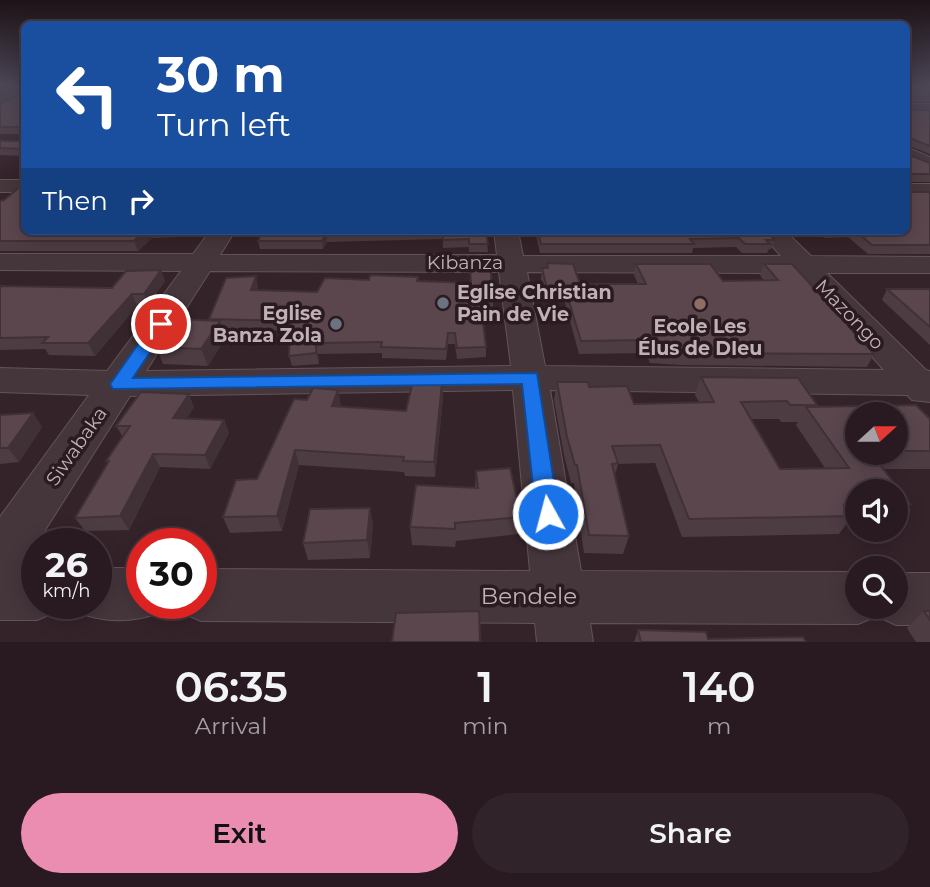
<!DOCTYPE html>
<meta charset="utf-8">
<style>
:root{--surface:#281a20;--page:#302329;--text:#f1f3f6;--muted:#a5a1a5;--line:#44383e;--accent:#ea8db1}
body{margin:0;font-family:Montserrat,sans-serif;background:var(--page);color:var(--text);height:100vh;display:flex;flex-direction:column;font-size:26px;white-space:nowrap}
*{box-sizing:border-box;margin:0}
p{font-size:23px;color:var(--muted)}
.icon{flex:none;width:38px;height:38px;fill:none;stroke:currentColor;stroke-width:2;stroke-linecap:round;stroke-linejoin:round}
.map{position:relative;height:642px;overflow:hidden}
.panel{display:flex;flex-direction:column;background:var(--surface);flex:1}
.panel>*{flex:none}
.hud{position:absolute;left:21px;top:21px;width:889px;height:214px;border-radius:10px;box-shadow:0 4px 18px #0003,0 0 0 2px var(--line);background:#1a4fa0;color:#fff;overflow:hidden}
.needle{width:46px;rotate:69deg}
.controls{position:absolute;left:845px;top:402px;display:grid;gap:14px}
.controls a{display:grid;place-items:center;width:63px;height:63px;border-radius:50%;background:var(--surface);box-shadow:0 4px 18px #0003,0 0 0 2px var(--line);font-size:35px}
.speed{position:absolute;left:21px;top:528px;display:flex;gap:14px;font-size:35px;font-weight:700;text-align:center}
.speed>*{display:grid;place-content:center;width:91px;height:91px;border-radius:50%;background:var(--surface);box-shadow:0 4px 18px #0003,0 0 0 2px var(--line);line-height:1}
.speed small{font-size:18px;font-weight:400}
.speed .limit{border:10px solid #d22;background:#fff;color:#111}
.pin{position:absolute;display:grid;place-items:center;width:60px;height:60px;color:#fff;margin:-30px;border:4px solid #fff;border-radius:50%;box-shadow:0 2px 7px #0007}
.me{position:absolute;width:77px;margin:-38px;rotate:353deg;stroke-linejoin:round;filter:drop-shadow(0 0 5px #0008)}
.turn{display:flex;align-items:center;gap:24px;height:147px;padding:0 21px;font-size:32px}
.turn .icon{width:91px;height:91px;stroke-width:2.5}
.turn b{display:block;font-size:49px;line-height:60px}
.then{display:flex;align-items:center;height:66px;padding:0 21px;background:#0003;gap:14px;font-size:26px}
.eta{display:flex;justify-content:space-evenly;align-items:center;height:119px;text-align:center}
.eta b{font-size:42px;font-weight:600;line-height:49px}
.button{display:flex;gap:14px;margin-top:auto;padding:14px 21px}
.button a{flex:1;height:80px;border-radius:42px;background:var(--accent);color:#111;font-size:28px;font-weight:600;line-height:80px;text-align:center}
.button a+a{background:var(--page);color:var(--text)}
.map>svg:first-child{display:block}
.lines{fill:none;stroke-linecap:round;stroke-linejoin:round}
.street-casing{stroke:#63535a;stroke-width:2}
.street{fill:#45363c;fill-rule:evenodd}
.wall{fill:#4e3c43;fill-rule:evenodd}
.shaded-wall{fill:#403137}
.building{fill:#5b464e;stroke:#403137;stroke-width:2}
.route{fill:#1a73e8;stroke:#114b97;stroke-width:2}
.worship-dot{fill:#6b7280;stroke:#2a1b21;stroke-width:2.5}
.education-dot{fill:#8d6e63;stroke:#2a1b21;stroke-width:2.5}
.labels{text-anchor:middle;stroke-width:7;stroke-linejoin:round;paint-order:stroke}
.street-label{font-size:19px;fill:#c2b0b7;stroke:#2a1b21}
.poi-label{font-size:19px;font-weight:bold;fill:#c2b0b7;stroke:#2a1b21;text-anchor:start}
.near-street-label{font-size:23px;fill:#c2b0b7;stroke:#2a1b21}
</style>
<div class="map">
<svg width="930" height="642" viewBox="0 0 930 642">
<rect width="100%" height="100%" fill="#35232a"/>
<g class="lines">
<defs>
<g id="street">
<path d="M906,85H930V90L906,89Z"/>
<path d="M24,88V97L0,109V98Z"/>
<rect x="906" y="104" width="24" height="10"/>
<path d="M906,147L930,157V171L906,161Z"/>
<rect x="0" y="180" width="24" height="12"/>
<rect x="906" y="184" width="24" height="14"/>
<path d="M210,231H235L220,255H497L494,231H518L523,256H781L759,231H785L811,256L930,257V273H827L926,370L930,371V402L912,400L907,395L550,390L581,571L858,572V607H896V573H930V625H896L877,616L858,624L590,623L593,642H537L535,623L201,621L183,613L179,604H201V569L530,571L513,390L130,396L21,568H37V604H59L55,612L37,620H0V517L89,395L0,392V368L107,371L181,271L0,270V254H193ZM210,271L499,272L511,366L146,371ZM527,272L796,273L884,370L545,366Z"/>
<path d="M96,568H142V604H164L160,612C134,623 104,623 78,612L74,604H96Z"/>
</g>
</defs>
<use href="#street" class="street-casing"/>
<use href="#street" class="street"/>
</g>
<g class="wall">
<path d="M0,85H24V156L0,155V141H22L23,134H0V104L22,93L24,86L0,95Z"/>
<path d="M906,85L930,87V102H907V110H930V154L907,145V154L930,163V182H908V192H930V254H868L848,237L824,238L817,231H906Z"/>
<path d="M0,201L24,231H182L177,237L152,238L138,251H0Z"/>
<path d="M253,231H486L488,252H469V247L443,248V239L327,242L323,249H260L258,241L261,235H254Z"/>
<path d="M535,231H766L775,240L771,249H769L767,253H742L736,247L693,248L692,253H540Z"/>
<path d="M547,263L580,284H638L634,275L636,264L723,281H764L760,275L764,264L874,354L867,367L681,365L650,363L646,353L579,354L564,299L546,300L541,279L542,268H547Z"/>
<path d="M161,270L165,281L148,305L137,306L95,356L49,355L45,349L0,350V286L112,288Z"/>
<path d="M369,280L418,281L493,296V307H481L486,347V357L457,359L455,344H448L446,360L382,358V353L318,354L319,364L292,366L289,356L290,331L223,329L226,337L208,366L163,364L156,347L209,321V319L258,286L257,290L317,292Z"/>
<path d="M887,289H930V345L882,300Z"/>
<path d="M701,377L798,378L817,405L816,407L916,405L930,419V469H883L910,504L896,522V492H858V523H847L839,534L682,537L655,463L618,464L615,475L629,536L623,554L584,553L574,483H571L564,455L554,400L557,382H588L589,387L627,386L634,404L699,402L695,395ZM858,415H896V453H858ZM751,419H779L781,422H798L796,425L825,468L780,469Z"/>
<path d="M442,383L443,398L435,477L405,476L404,472L299,465L282,531L230,533L223,517L257,479L341,405V407L406,411Z"/>
<path d="M194,407L187,418L224,420L229,433L210,469L160,467L129,530L85,531L75,518L108,463L106,461L123,437L116,426Z"/>
<path d="M33,413L42,427L19,462L0,464V415Z"/>
<path d="M476,471L521,517L519,534L456,541L455,547L412,545L410,527L475,488Z"/>
<path d="M370,508L373,525L370,558L308,560L303,543Z"/>
<path d="M924,611H930V642H916L907,628Z"/>
<path d="M638,630L708,639L806,642H634Z"/>
</g>
<g class="shaded-wall">
<path d="M9,85H23V86L0,95V88Z"/>
<path d="M144,231H149L152,238L138,251L134,241Z"/>
<path d="M175,231H182L177,237Z"/>
<path d="M326,234L327,242L323,249L322,241Z"/>
<path d="M161,270L165,281L148,305L144,294Z"/>
<path d="M256,276L258,286L254,300L251,290Z"/>
<path d="M132,294L137,306L95,356L88,343Z"/>
<path d="M220,321L226,337L208,366L201,349Z"/>
<path d="M316,343L318,354L319,364L316,353Z"/>
<path d="M442,383L443,398L435,477L434,462Z"/>
<path d="M338,390L341,405L335,421L332,406Z"/>
<path d="M189,394L194,407L179,431L173,418Z"/>
<path d="M33,413L42,427L19,462L8,448Z"/>
<path d="M224,420L229,433L210,469L205,455Z"/>
<path d="M295,450L299,465L282,531L277,516Z"/>
<path d="M153,454L160,467L129,530L120,516Z"/>
<path d="M370,508L373,525L370,558L367,540Z"/>
</g>
<g class="building">
<path d="M0,85H9L0,88Z"/>
<path d="M24,85V149L0,148V141H22L23,127H0V104L22,93Z"/>
<path d="M906,85L930,87V96H907V110H930V146L910,138L907,140V154L930,163V174H908V192H930V245H872L856,231H906Z"/>
<path d="M22,185H24V231H144L134,241H0V201L4,200Z"/>
<path d="M263,231H441L326,234L322,241H258Z"/>
<path d="M443,231H486L488,244H469V239L443,240Z"/>
<path d="M538,231H766L775,240H766L770,244H745L739,238L690,239L694,244H541Z"/>
<path d="M547,263L573,264L580,284H646L636,264H710L723,281L778,280L764,264H792L874,354L684,353L653,351L649,340L581,341L565,288H547L542,268H548Z"/>
<path d="M470,265H490L493,296H480L486,347L457,348L455,333H448L446,349L381,347L382,342L316,343V353L289,356L290,321L209,319L226,278L256,276L251,290L317,292L325,278L369,280L370,275L418,277L417,281L471,283Z"/>
<path d="M161,270L144,294H132L88,343H42L48,337L0,338V286L112,288L126,271Z"/>
<path d="M887,289H930V327Z"/>
<path d="M177,319L220,321L201,349L156,347Z"/>
<path d="M701,377L798,378L817,405H790L787,401L741,402L780,469L849,468L806,407L916,405L930,419V451H896V415H858V453H871L910,504H896V492H858V505H844L851,516L689,519L660,445L612,446L618,463L612,464L629,536L589,535L577,465H575L567,437L557,382H588L589,387L627,386L634,404L714,402Z"/>
<path d="M413,381L442,383L434,462L403,461L404,457L295,450L277,516L223,517L236,480L257,479L294,399L307,400L313,388L338,390L332,406L406,411Z"/>
<path d="M141,392L189,394L173,418L224,420L205,455L153,454L120,516L75,518L109,461H106L130,426H116Z"/>
<path d="M33,413L8,448H0V415Z"/>
<path d="M510,468L521,517L455,523V529L410,527L416,485L478,488L476,471Z"/>
<path d="M370,508L367,540L303,543L310,509Z"/>
<path d="M479,611L480,642H392L396,613Z"/>
<path d="M924,611H930V620Z"/>
<path d="M638,630L706,632L708,639L803,637L806,642H641Z"/>
</g>
<linearGradient id="sky" x2="0" y2="1"><stop stop-color="#1d1317"/><stop offset="0.49" stop-color="#4b4555"/><stop offset="1" stop-color="#4b4555" stop-opacity="0"/></linearGradient>
<rect width="930" height="175" fill="url(#sky)"/>
<path class="route" d="M161,319L169,324L133,378L537,373L559,514L556,522L548,525L539,522L536,514L522,384L113,389L110,384L113,380L155,320Z"/>
<g class="worship-dot">
<circle cx="443" cy="303" r="7"/>
<circle cx="336" cy="324" r="7"/>
</g>
<circle class="education-dot" cx="700" cy="304" r="7"/>
<g class="labels">
<g class="street-label">
<text x="465" y="269">Kibanza</text>
<text transform="translate(850 314) rotate(46)" y="7">Mazongo</text>
<text transform="translate(76 446) rotate(-55)" y="7">Siwabaka</text>
</g>
<g class="poi-label">
<text x="457" y="299">Eglise Christian<tspan x="457" dy="22">Pain de Vie</tspan></text>
<text x="322" y="320" text-anchor="end">Eglise<tspan x="322" dy="22">Banza Zola</tspan></text>
<text x="700" y="333" text-anchor="middle">Ecole Les<tspan x="700" dy="22">Élus de DIeu</tspan></text>
</g>
<g class="near-street-label">
<text x="529" y="604">Bendele</text>
</g>
</g>
</svg>
<div class="controls">
<a><svg class="needle" viewBox="-14 -14 28 28"><path d="M0-13l5 13h-10z" fill="#e53935"/><path d="M0 13l5-13h-10z" fill="#a5a1a5"/></svg></a>
<a><svg class="icon" aria-label="sound" viewBox="0 0 24 24"><path d="M4 9h4l5-4v14l-5-4H4zM17 9q2 3 0 6"/></svg></a>
<a><svg class="icon" aria-label="search" viewBox="0 0 24 24"><circle cx="10" cy="10" r="6"/><path d="M15 15l6 6"/></svg></a>
</div>
<div class="speed"><div>26<small>km/h</small></div><div class="limit">30</div></div>
<div class="pin" style="left:161px;top:324px;background:#d93025"><svg class="icon" aria-label="arrive" viewBox="0 0 24 24"><path d="M6 21V4h12l-3 4 3 4H6"/></svg></div>
<svg class="me" style="left:548px;top:514px" viewBox="-20 -20 40 40"><circle r="17" fill="#1a73e8" stroke="#fff" stroke-width="3"/><path d="M0-11L8 9 0 5-8 9z" fill="#fff"/></svg>
<div class="hud">
<div class="turn"><svg class="icon" aria-label="left" viewBox="0 0 24 24"><path d="M17 20v-9H6M10 6l-5 5 5 5"/></svg><div><b>30 m</b>Turn left</div></div>
<div class="then">Then<svg class="icon" aria-label="right" viewBox="0 0 24 24"><path d="M7 20v-9h11M14 6l5 5-5 5"/></svg></div>
</div>
</div>
<section class="panel">
<div class="eta">
<div><b>06:35</b><p>Arrival</p></div>
<div><b>1</b><p>min</p></div>
<div><b>140</b><p>m</p></div>
</div>
<div class="button"><a>Exit</a><a>Share</a></div>
</section>
